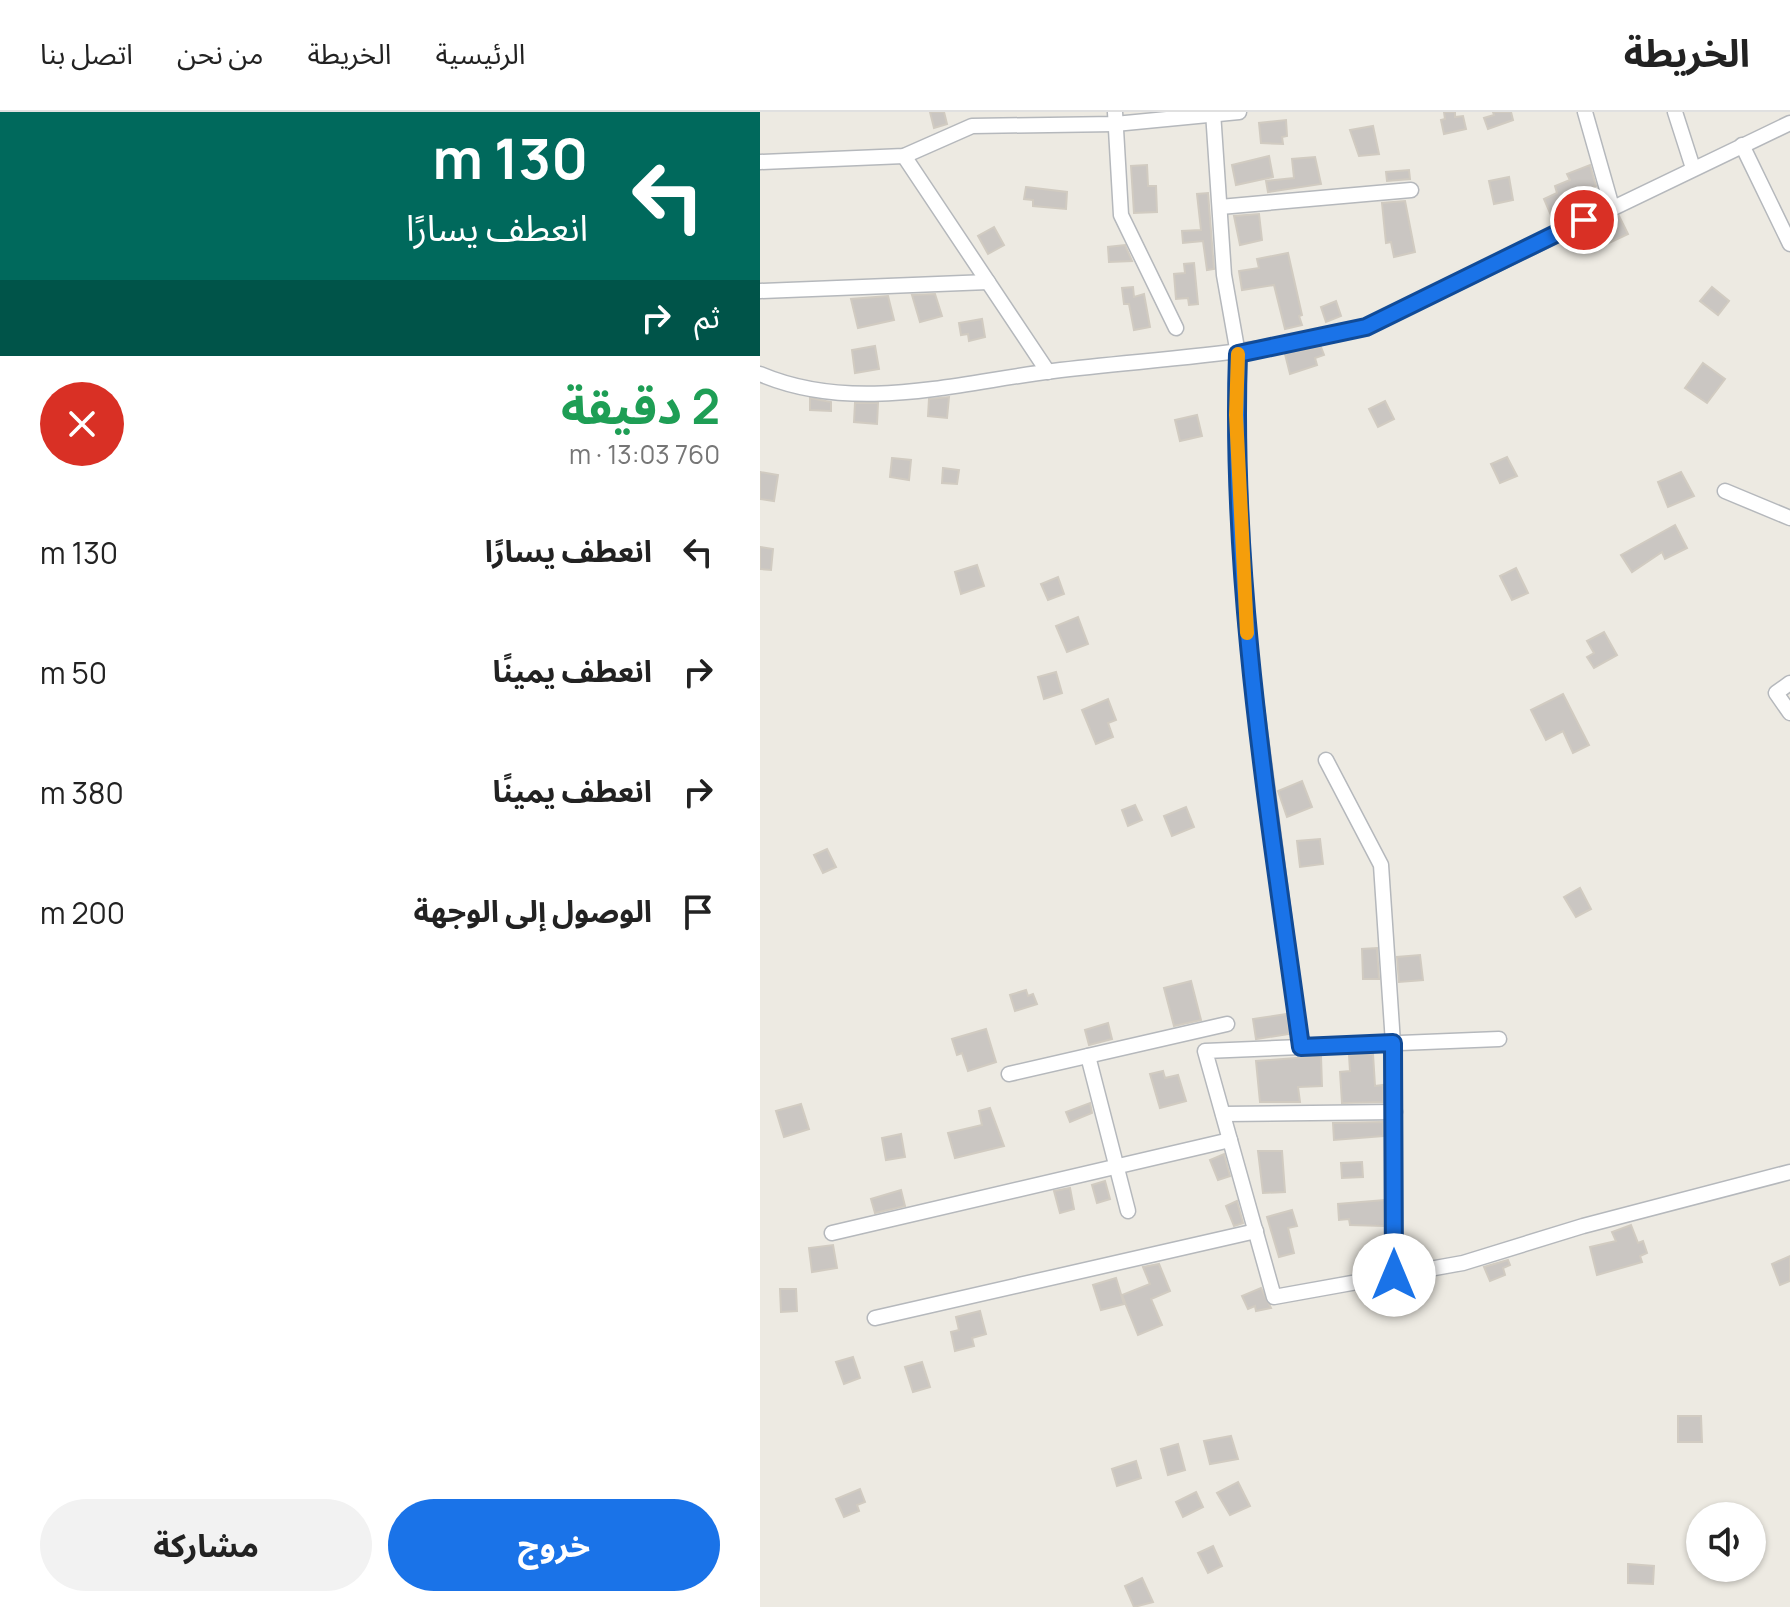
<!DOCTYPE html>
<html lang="ar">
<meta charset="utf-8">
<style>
:root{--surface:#fff;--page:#f2f2f2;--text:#222;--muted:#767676;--line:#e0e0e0;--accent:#1a73e8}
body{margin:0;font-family:Manrope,"Noto Sans Arabic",sans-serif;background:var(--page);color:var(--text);direction:rtl;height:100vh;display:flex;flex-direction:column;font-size:30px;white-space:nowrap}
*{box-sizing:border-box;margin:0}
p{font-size:26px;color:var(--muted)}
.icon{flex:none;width:44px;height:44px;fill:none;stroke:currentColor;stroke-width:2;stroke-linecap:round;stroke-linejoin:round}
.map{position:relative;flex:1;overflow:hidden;direction:ltr}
.drawer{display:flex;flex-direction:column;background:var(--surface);width:760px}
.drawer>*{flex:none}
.hud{background:#00695c;color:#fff;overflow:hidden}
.fabs{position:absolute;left:926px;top:1390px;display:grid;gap:16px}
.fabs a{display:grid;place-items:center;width:80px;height:80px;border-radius:50%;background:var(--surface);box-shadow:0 2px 6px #0004;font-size:40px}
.pin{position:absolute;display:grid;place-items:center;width:68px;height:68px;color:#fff;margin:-34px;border:4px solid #fff;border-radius:50%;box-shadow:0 2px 8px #0007}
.me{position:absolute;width:88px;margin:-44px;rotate:0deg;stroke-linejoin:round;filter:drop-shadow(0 0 6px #0008)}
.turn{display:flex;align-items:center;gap:28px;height:168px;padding:0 40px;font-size:36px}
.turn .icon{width:104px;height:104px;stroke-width:2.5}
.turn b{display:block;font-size:56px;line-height:68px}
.then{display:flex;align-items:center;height:76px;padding:0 40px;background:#0003;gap:16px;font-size:30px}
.round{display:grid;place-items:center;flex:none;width:84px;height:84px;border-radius:42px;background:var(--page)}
.headline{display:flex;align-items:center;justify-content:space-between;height:136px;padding:0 40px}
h1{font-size:48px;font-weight:700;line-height:60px;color:#1e9e55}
.primary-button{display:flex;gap:16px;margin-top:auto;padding:16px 40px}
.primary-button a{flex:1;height:92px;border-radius:48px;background:var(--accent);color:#fff;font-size:32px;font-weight:700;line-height:92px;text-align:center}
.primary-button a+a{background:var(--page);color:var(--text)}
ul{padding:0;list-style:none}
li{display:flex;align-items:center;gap:24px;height:120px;padding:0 40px}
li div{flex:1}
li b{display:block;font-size:30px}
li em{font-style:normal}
header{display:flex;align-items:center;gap:48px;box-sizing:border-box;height:112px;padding:0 40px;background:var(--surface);border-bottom:2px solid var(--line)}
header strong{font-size:38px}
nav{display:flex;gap:44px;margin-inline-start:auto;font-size:28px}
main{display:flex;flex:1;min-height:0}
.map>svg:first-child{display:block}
.building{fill:#cac6c2;stroke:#d1cbc1;stroke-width:2}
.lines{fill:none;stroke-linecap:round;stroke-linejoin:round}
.street-casing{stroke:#b5b8bc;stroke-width:17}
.street{stroke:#fff;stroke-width:14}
.route-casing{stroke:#114b97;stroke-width:20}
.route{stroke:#1a73e8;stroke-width:14}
.slow{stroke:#f59e0b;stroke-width:14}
</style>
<header>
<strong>الخريطة</strong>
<nav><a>الرئيسية</a><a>الخريطة</a><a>من نحن</a><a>اتصل بنا</a></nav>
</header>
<main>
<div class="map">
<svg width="1030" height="1495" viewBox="0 0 1030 1495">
<rect width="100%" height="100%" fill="#edeae2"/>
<g class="building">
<path d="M170,0H184L187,12L174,16Z"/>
<path d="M684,0H695V5L703,4L706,17L684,22L681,8L685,7Z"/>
<path d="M733,0H751L753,8L728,17L724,6L734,3Z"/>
<path d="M526,8L527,24L522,25L523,32L501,31L499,11Z"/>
<path d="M613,14L619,42L599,44L590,18Z"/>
<path d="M509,44L513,65L476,73L472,53Z"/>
<path d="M555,45L561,72L508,80L506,69L534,66L532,47Z"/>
<path d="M387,53L388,74H396L397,100L374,101L371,54Z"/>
<path d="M830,53L836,74L807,86L813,100L793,108L784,87L797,81L795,74L810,68L807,62Z"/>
<path d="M649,58L650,67L627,69L626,60Z"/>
<path d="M749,65L753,88L734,92L729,69Z"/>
<path d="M266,75L307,80L306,97L273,94V88L264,87Z"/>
<path d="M448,81L454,157L447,158L443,129L423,131L422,119L441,118L437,82Z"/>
<path d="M645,89L655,140L634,145L631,130L626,131L622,91Z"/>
<path d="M499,102L502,128L480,133L474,104Z"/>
<path d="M859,104L868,122L847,132L838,114Z"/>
<path d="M234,115L244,133L228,142L218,124Z"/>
<path d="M365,133L372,149L349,150L348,135Z"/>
<path d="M528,141L542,203L539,204L542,213L525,217L514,173L482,178L479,159L499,156L497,147Z"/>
<path d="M434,151L438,192L429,193L428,186L416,187L414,162L425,161L424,152Z"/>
<path d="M373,175L374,185L384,182L390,215L374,218L369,192H364L362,176Z"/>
<path d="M952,175L969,189L958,203L940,189Z"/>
<path d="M175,182L182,204L160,210L152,183Z"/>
<path d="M128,184L134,208L98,216L91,187Z"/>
<path d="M576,189L581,204L566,210L561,195Z"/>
<path d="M222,207L225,225L209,229L208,222L201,223L199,211Z"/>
<path d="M115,234L119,257L95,261L92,238Z"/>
<path d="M561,235L564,243L555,246L557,253L530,262L525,242Z"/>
<path d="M943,251L965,267L947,291L925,276Z"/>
<path d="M189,285L187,306L168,304L169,287Z"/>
<path d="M50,286L71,290V299L50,298Z"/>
<path d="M625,289L634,307L618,315L609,297Z"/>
<path d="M95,291H118L117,312L94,310Z"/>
<path d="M437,303L442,324L420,329L415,308Z"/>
<path d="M747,345L757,364L740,371L731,352Z"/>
<path d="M132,346L151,348L149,368L130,365Z"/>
<path d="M183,356L199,358L197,372L182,371Z"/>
<path d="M0,360L18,363L14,389L0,387Z"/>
<path d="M921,360L934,384L908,395L898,370Z"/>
<path d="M915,413L927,436L905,447L902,440L872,460L861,443Z"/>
<path d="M0,435L13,437L11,458L0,457Z"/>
<path d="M217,453L224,474L201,482L195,460Z"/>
<path d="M756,456L768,481L752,488L740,464Z"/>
<path d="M298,465L304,482L288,488L281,472Z"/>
<path d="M318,505L328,532L307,540L296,514Z"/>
<path d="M844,520L857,543L834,556L827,545L834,541L827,529Z"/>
<path d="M296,560L302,581L284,587L278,565Z"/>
<path d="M803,582L829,633L813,641L803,619L786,628L771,598Z"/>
<path d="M348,587L356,608L348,611L353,625L336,632L322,598Z"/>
<path d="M542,669L552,695L527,705L518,679Z"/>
<path d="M375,693L382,708L368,714L362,698Z"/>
<path d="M426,695L434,715L412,724L404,704Z"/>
<path d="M560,727L563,752L540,755L537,729Z"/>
<path d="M67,737L76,755L63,761L54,743Z"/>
<path d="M820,776L831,797L816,805L804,785Z"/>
<path d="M617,836L619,867H603L602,837Z"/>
<path d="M660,843L663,868L639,870L637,845Z"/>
<path d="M431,869L441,908L414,914L404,876Z"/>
<path d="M266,878L268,884L273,882L277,892L255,899L250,883Z"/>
<path d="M527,902L529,922L496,927L493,907Z"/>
<path d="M348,911L352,927L329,933L325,918Z"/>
<path d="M226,917L236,950L208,959L202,941L197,943L192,927Z"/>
<path d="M613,942L615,974L623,973V990L582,991L580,960L590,959L589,943Z"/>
<path d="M561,944L562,974L538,975L540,990H500L496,949Z"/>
<path d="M403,959L405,966L418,963L426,989L400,996L390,962Z"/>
<path d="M330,991L332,1001L310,1010L306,1000Z"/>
<path d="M41,992L49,1017L24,1025L16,999Z"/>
<path d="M230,996L244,1034L195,1046L188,1021L222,1013L219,999Z"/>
<path d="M623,1010V1024L574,1028L573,1011Z"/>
<path d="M141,1022L145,1045L126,1048L122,1026Z"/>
<path d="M498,1039H522L525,1080L503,1081Z"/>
<path d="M464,1042L470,1064L458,1068L450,1048Z"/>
<path d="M602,1050L603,1065L582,1066L581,1051Z"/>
<path d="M345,1069L350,1087L337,1091L332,1073Z"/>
<path d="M310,1076L314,1097L300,1101L294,1079Z"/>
<path d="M141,1078L145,1094L115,1101L111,1087Z"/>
<path d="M624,1088V1114L590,1113L589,1107L579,1108L578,1092Z"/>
<path d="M477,1089L483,1111L474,1114L466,1094Z"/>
<path d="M532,1098L537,1114L528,1116L534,1141L519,1145L507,1105Z"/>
<path d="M871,1113L878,1131L883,1129L887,1141L880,1144L882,1150L837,1163L830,1135L856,1129L852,1120Z"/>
<path d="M73,1133L77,1156L52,1160L49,1136Z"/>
<path d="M1030,1144V1169L1020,1173L1012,1152Z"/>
<path d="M748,1148L750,1153L743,1156L745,1163L730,1169L724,1155Z"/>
<path d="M399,1152L410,1179L391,1187L402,1213L378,1223L362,1183L390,1172L383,1155Z"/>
<path d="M356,1166L364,1192L341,1198L333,1173Z"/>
<path d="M501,1176L511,1196L496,1199L495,1194L488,1197L482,1184Z"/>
<path d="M20,1177H36L37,1199L21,1200Z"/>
<path d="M220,1199L226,1222L212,1226L214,1234L195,1239L191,1220L199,1218L196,1205Z"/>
<path d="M93,1245L100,1266L84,1272L76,1250Z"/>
<path d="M162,1250L170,1275L153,1280L145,1255Z"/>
<path d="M918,1304H941L942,1330H918Z"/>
<path d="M471,1324L478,1347L450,1352L444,1329Z"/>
<path d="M418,1332L425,1358L408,1363L401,1337Z"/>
<path d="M376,1349L381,1366L357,1374L352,1357Z"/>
<path d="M478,1370L490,1394L470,1403L457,1381Z"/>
<path d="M100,1377L105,1390L97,1393L99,1399L84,1405L76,1387Z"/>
<path d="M436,1380L443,1395L423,1405L416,1390Z"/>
<path d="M453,1434L462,1454L448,1461L438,1441Z"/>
<path d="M868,1452L894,1454L893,1472L868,1471Z"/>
<path d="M382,1466L393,1490L374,1495L365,1474Z"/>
</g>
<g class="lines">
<defs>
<g id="street">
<path d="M355,0L361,103L416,216"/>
<path d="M453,0L464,163L478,242L476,303L486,513L541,935"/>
<path d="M825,0L852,95"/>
<path d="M915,0L933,56"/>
<path d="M982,33L1030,132"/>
<path d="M144,44L288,260"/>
<path d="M0,50L144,44L212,14L355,12L479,0"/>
<path d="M460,95L651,78"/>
<path d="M0,179L228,170"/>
<path d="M0,262C94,302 196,271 293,259C402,246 498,243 606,215L1030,11"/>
<path d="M965,379L1030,406"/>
<path d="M1030,571L1016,581L1030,601"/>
<path d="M566,648L621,753L633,931L634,1163"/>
<path d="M739,927L445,939L514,1185L703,1151L823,1114L1030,1060"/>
<path d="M328,944L368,1099"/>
<path d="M249,962L467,912"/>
<path d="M463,1002L635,1000"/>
<path d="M72,1121L470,1028"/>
<path d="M115,1206L496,1119"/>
</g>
</defs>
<use href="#street" class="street-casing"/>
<use href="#street" class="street"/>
</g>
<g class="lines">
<defs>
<path id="route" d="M634,1163L633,931L541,935C510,706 470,474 478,242L606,215L824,108"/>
</defs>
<use href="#route" class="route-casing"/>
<use href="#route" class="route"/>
<path class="slow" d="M478,242L476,303L487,521"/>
</g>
</svg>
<div class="fabs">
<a><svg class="icon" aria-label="sound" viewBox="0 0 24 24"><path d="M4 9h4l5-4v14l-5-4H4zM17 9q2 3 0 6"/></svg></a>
</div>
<div class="pin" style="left:824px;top:108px;background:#d93025"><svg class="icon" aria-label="arrive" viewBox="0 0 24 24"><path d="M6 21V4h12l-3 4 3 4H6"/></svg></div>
<svg class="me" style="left:634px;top:1163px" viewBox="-20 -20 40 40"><circle r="19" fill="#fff"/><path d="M0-13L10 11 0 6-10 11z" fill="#1a73e8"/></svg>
</div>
<section class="drawer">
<div class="hud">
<div class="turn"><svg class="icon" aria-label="left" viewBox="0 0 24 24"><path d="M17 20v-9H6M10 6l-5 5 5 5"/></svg><div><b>130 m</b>انعطف يسارًا</div></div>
<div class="then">ثم<svg class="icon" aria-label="right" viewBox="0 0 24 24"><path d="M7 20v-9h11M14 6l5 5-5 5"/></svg></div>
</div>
<div class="headline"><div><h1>2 دقيقة</h1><p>760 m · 13:03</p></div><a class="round" style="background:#d93025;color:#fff"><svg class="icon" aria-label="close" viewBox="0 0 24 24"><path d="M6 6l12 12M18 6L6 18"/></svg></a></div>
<ul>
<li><svg class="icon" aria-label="left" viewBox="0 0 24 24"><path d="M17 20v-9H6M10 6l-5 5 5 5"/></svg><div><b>انعطف يسارًا</b></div><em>130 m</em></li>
<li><svg class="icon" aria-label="right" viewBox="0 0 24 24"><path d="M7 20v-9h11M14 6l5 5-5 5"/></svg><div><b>انعطف يمينًا</b></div><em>50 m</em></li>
<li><svg class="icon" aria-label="right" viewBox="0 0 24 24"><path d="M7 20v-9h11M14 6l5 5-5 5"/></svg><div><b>انعطف يمينًا</b></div><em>380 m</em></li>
<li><svg class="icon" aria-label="arrive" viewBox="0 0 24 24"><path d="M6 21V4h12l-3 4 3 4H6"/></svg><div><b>الوصول إلى الوجهة</b></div><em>200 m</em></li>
</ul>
<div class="primary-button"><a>خروج</a><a>مشاركة</a></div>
</section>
</main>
